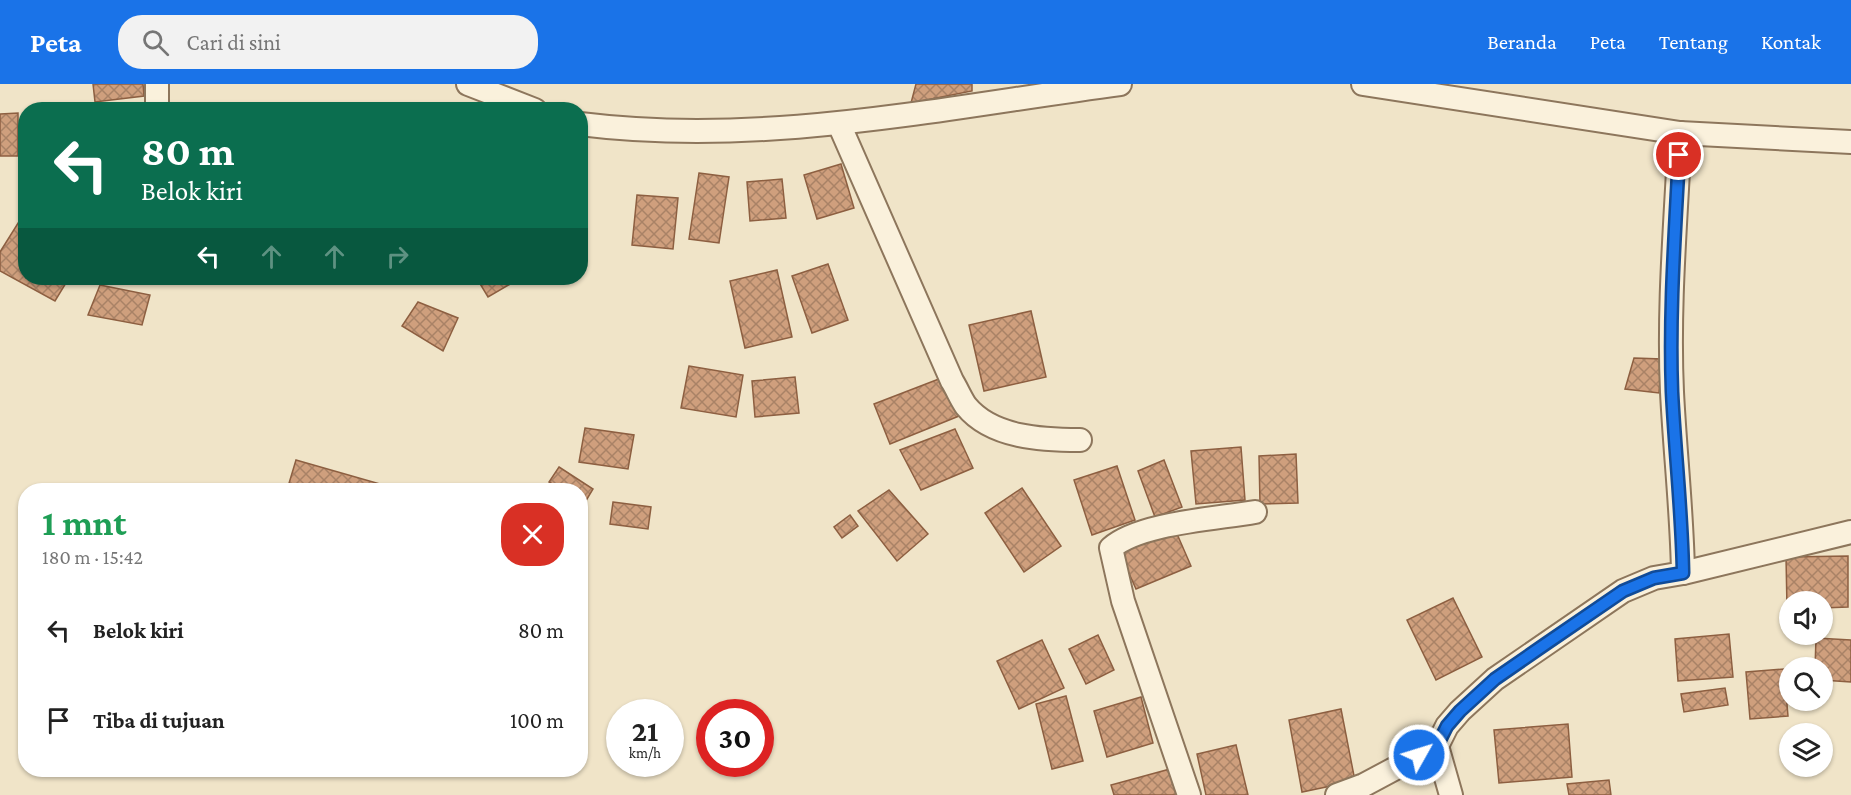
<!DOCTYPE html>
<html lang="id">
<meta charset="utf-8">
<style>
:root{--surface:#fff;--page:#f2f2f2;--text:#222;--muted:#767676;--accent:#1a73e8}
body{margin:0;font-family:"Crimson Pro",serif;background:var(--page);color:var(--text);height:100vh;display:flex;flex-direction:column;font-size:22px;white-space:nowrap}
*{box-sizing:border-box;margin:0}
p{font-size:20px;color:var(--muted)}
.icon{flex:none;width:33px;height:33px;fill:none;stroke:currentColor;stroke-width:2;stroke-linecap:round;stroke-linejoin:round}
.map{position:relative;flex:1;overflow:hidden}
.details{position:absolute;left:18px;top:399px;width:570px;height:294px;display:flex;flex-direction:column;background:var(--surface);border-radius:24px;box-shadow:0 2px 4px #0004}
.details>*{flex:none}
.banner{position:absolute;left:18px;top:18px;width:570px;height:183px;border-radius:24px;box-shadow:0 2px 4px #0004;background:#0b6e4f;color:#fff;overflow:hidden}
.fabs{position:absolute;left:1779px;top:507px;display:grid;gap:12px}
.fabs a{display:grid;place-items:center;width:54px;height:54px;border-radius:50%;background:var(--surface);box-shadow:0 2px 4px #0004;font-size:30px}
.speed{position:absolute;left:606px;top:615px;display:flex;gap:12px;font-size:30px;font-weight:700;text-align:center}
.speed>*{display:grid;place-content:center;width:78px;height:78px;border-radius:50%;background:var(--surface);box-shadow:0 2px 4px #0004;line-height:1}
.speed small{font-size:15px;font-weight:400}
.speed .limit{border:9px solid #d22;background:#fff;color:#111}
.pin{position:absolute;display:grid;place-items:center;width:51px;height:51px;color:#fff;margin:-26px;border:3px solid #fff;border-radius:50%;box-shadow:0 2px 6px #0007}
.me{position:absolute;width:66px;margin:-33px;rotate:51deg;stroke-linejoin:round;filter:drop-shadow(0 0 4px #0008)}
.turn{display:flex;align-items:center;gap:21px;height:126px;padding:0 24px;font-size:27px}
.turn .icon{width:78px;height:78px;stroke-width:2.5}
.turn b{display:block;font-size:42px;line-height:51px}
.lanes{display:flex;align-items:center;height:57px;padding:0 24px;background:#0003;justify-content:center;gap:30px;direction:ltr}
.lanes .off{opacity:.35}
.round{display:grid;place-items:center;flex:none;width:63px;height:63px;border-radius:24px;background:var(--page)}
.overview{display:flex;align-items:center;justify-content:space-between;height:102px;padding:0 24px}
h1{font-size:36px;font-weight:700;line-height:45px;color:#1e9e55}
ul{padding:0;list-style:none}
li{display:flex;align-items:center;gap:18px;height:90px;padding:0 24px}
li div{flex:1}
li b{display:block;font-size:22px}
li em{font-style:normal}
header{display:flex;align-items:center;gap:36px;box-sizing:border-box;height:84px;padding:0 30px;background:var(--accent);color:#fff}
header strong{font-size:28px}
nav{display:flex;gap:33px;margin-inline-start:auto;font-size:21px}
.search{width:420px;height:54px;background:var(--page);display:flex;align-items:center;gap:15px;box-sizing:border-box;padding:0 21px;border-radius:24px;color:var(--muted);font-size:22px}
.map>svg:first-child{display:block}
.building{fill:url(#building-cross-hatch);stroke:#8d5f41;stroke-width:1.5}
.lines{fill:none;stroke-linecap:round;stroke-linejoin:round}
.street-casing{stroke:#8d765c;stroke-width:26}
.street{stroke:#faf1dc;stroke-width:22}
.route-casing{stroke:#114b97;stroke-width:15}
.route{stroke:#1a73e8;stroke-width:10}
</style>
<header>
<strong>Peta</strong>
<div class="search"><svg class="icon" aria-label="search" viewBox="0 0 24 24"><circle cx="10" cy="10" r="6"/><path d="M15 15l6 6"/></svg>Cari di sini</div>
<nav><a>Beranda</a><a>Peta</a><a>Tentang</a><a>Kontak</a></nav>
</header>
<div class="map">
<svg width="1851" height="711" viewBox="0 0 1851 711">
<defs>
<pattern id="building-cross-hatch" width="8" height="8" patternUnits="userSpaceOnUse" patternTransform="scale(1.5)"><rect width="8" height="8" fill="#cf9f7d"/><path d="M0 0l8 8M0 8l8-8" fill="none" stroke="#a98266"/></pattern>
</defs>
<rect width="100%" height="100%" fill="#f0e4c8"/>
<g class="building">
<path d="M93,0H143L144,12L95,18Z"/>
<path d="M916,0H972V7L911,19Z"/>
<path d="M18,29V72H0V30Z"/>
<path d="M841,80L854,124L817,135L804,91Z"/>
<path d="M699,89L729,93L719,159L689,155Z"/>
<path d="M782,95L786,134L750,137L747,98Z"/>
<path d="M637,111L678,114L673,165L632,161Z"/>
<path d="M25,128L26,194H69L55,217L0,187V168Z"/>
<path d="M828,180L848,236L812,249L792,192Z"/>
<path d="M777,186L792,253L745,264L730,197Z"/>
<path d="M487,194H508L512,199L488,213L479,198Z"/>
<path d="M100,201L150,211L142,241L88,231Z"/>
<path d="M418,218L458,234L443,267L402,242Z"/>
<path d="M1031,227L1046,293L984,307L969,241Z"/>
<path d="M1634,274L1662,275L1659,309L1625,305Z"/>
<path d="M689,282L743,291L736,333L681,324Z"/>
<path d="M795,293L799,329L755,333L752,297Z"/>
<path d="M944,293L959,332L890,360L874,320Z"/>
<path d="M585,344L634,351L628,385L579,378Z"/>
<path d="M955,345L973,384L921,406L900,366Z"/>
<path d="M1241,363L1245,416L1196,420L1191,367Z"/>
<path d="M1296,370L1298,419L1260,420L1259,372Z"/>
<path d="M296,376L387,402L386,406H287Z"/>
<path d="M1164,376L1182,423L1155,433L1138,387Z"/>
<path d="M1117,382L1135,436L1092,451L1074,396Z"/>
<path d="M559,383L593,405L584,420L580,418V406H562L549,398Z"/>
<path d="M1022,404L1061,462L1024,488L985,429Z"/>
<path d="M889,406L928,450L897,477L858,427Z"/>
<path d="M613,418L651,423L648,445L610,440Z"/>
<path d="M850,431L858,442L842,454L834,443Z"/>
<path d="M1174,443L1191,482L1136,505L1119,467Z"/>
<path d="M1848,472V523L1822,524V518H1790V524H1787L1786,473Z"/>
<path d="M1453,514L1482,573L1436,596L1407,536Z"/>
<path d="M1729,550L1733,593L1678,597L1675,555Z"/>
<path d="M1098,551L1114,586L1086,600L1069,565Z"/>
<path d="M1816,554L1851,556V598L1822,596V584H1815Z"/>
<path d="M1042,556L1064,604L1019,625L997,577Z"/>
<path d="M1784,585L1788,632L1750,635L1746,588Z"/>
<path d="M1725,604L1728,621L1684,628L1681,610Z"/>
<path d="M1066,612L1083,677L1052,685L1036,620Z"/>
<path d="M1141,613L1153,659L1107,673L1094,627Z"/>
<path d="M1341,625L1355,697L1302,708L1289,636Z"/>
<path d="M1568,640L1572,693L1499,699L1494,646Z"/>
<path d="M1236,661L1248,711H1206L1197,670Z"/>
<path d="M1170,685L1177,711H1114L1111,701Z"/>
<path d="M1609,696L1611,711H1569L1567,700Z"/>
</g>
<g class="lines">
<defs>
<g id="street">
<path d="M468,0L535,26"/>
<path d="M1363,0L1680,49L1851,58"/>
<path d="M157,26V0"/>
<path d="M580,40C763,63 940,24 1120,0"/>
<path d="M839,40L952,297C957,305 961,315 966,322C992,354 1043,356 1080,356"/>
<path d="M1683,489L1851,448"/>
<path d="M1437,662L1447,642L1460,627L1495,595L1623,507L1654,494L1683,489C1682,429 1675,368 1672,308C1668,222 1676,135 1680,49"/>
<path d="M1189,711L1123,517L1111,464C1140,439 1215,435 1255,428"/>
<path d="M1337,711L1364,701L1437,662L1451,711"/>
</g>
</defs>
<use href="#street" class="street-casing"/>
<use href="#street" class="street"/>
</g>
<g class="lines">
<defs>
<path id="route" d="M1419,671L1437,662L1447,642L1460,627L1495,595L1547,559L1623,507L1654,494L1683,489C1682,429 1675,368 1672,308C1669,229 1675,149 1679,71"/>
</defs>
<use href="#route" class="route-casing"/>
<use href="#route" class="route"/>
</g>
</svg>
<div class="fabs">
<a><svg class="icon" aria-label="sound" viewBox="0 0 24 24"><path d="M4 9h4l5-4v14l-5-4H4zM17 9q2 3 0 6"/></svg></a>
<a><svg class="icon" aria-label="search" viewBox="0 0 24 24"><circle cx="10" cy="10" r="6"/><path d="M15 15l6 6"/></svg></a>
<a><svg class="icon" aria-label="layers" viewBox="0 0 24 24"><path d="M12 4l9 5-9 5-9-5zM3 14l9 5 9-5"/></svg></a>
</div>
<div class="speed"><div>21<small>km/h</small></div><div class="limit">30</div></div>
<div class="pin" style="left:1679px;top:71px;background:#d93025"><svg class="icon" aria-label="arrive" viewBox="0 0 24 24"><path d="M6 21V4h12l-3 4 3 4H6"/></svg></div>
<svg class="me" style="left:1419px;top:671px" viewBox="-20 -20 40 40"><circle r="17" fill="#1a73e8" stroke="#fff" stroke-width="3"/><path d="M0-11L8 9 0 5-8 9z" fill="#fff"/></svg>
<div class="banner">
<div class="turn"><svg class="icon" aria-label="left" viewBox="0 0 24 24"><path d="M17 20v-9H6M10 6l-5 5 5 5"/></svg><div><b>80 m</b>Belok kiri</div></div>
<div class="lanes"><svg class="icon" aria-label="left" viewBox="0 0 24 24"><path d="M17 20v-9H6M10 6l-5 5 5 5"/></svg><svg class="icon off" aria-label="ahead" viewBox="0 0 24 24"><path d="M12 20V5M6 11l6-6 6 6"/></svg><svg class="icon off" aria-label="ahead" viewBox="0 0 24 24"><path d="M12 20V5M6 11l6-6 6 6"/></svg><svg class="icon off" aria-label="right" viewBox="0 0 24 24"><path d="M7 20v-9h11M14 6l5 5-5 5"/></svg></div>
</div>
<section class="details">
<div class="overview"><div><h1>1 mnt</h1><p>180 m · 15:42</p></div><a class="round" style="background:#d93025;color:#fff"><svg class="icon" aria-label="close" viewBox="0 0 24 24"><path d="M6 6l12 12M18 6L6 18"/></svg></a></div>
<ul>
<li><svg class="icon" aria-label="left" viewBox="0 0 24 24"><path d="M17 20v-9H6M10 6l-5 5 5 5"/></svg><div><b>Belok kiri</b></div><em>80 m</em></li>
<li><svg class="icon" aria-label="arrive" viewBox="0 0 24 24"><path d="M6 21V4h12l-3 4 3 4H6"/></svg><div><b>Tiba di tujuan</b></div><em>100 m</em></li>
</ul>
</section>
</div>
